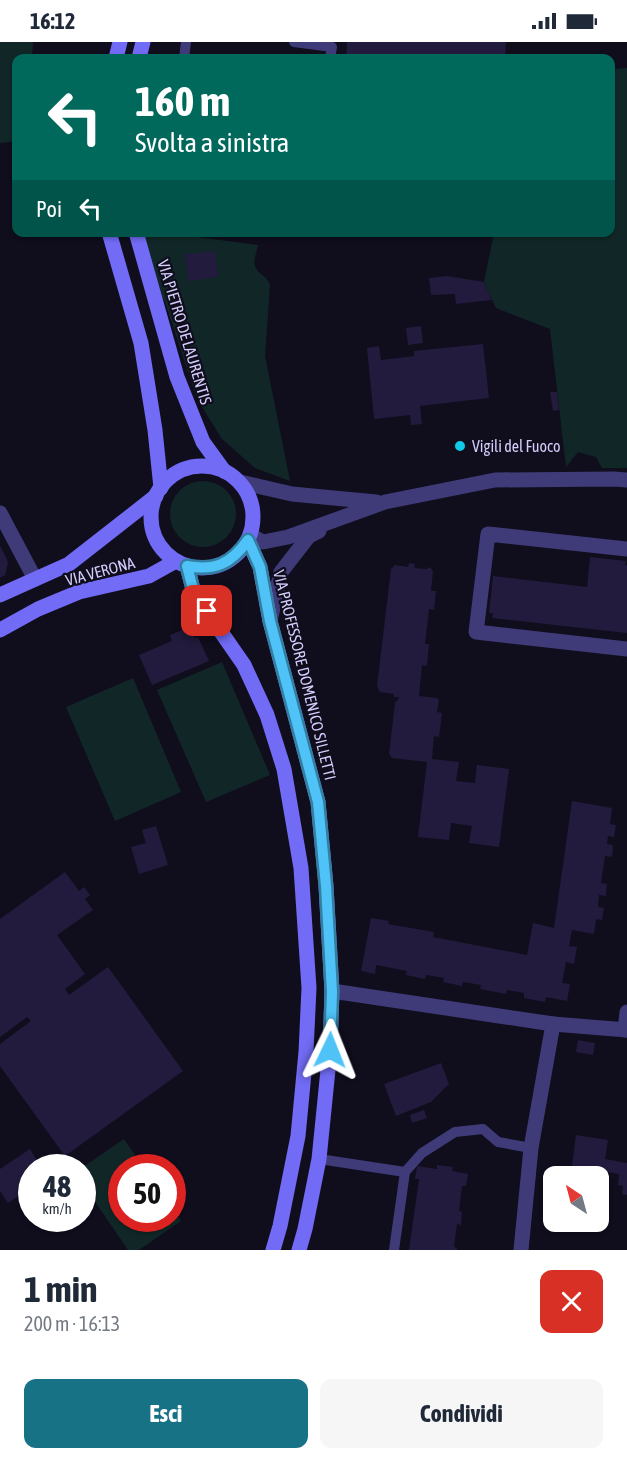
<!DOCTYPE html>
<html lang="it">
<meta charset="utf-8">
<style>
:root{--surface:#fff;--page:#f6f6f7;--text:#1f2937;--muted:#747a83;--accent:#187285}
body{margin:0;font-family:"Asap Condensed",sans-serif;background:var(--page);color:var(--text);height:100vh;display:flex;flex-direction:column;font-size:22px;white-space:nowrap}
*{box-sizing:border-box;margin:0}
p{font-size:20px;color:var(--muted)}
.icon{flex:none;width:33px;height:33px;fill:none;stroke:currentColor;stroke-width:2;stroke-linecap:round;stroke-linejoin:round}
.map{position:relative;height:1208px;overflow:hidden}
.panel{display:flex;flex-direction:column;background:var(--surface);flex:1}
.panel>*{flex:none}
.guide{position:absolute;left:12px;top:12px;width:603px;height:183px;border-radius:12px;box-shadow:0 2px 4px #0004;background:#00695c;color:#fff;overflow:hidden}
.needle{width:39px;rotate:324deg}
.tools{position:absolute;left:543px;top:1124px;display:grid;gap:12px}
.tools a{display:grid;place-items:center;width:66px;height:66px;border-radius:12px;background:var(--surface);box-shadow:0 2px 4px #0004;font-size:30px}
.speed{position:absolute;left:18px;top:1112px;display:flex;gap:12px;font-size:30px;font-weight:700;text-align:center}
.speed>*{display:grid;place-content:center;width:78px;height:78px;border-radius:50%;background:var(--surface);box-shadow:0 2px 4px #0004;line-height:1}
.speed small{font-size:15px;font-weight:400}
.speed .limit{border:9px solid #d22;background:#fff;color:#111}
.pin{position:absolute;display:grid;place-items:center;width:51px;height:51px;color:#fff;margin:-26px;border-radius:12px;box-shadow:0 3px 9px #0006}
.me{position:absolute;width:66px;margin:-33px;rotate:2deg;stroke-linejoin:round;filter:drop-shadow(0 0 4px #0008)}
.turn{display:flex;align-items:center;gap:21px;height:126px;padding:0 24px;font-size:27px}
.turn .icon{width:78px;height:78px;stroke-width:2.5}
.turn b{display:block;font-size:42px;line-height:51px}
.then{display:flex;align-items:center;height:57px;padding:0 24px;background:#0003;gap:12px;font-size:22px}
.round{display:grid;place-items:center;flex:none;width:63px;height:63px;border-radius:12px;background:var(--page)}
.summary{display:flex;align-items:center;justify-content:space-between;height:102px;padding:0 24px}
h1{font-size:36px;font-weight:700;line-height:45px}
.primary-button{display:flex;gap:12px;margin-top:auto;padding:12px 24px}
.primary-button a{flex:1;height:69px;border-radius:12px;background:var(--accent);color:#fff;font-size:24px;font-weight:700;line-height:69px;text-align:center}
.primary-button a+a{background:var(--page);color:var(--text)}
.status{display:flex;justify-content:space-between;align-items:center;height:42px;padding:0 30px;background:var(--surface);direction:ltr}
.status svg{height:16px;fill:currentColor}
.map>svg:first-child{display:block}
.green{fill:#112727}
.building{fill:#221b3d}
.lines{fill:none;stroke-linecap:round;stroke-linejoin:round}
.lane{stroke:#3f3b79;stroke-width:10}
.street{stroke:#3f3b79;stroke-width:15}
.secondary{stroke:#716bf5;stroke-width:15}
.route-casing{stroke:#337fa1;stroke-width:15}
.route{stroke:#4fc3f7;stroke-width:10}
.poi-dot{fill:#0fcbe5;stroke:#100d1d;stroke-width:2}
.labels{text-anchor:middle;stroke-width:4.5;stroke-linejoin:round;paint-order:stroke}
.street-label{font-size:16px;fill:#d3cdfc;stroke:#100d1d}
.poi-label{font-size:16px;fill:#d3cdfc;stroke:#100d1d;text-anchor:start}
</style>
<div class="status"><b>16:12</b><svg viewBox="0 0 49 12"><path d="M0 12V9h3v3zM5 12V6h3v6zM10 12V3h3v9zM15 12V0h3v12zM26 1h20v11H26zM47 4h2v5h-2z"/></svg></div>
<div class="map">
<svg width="627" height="1208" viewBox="0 0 627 1208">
<rect width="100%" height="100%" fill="#100d1d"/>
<g class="green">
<path d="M0,0H33L32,16H16V99L0,101Z"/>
<path d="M627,26V426H602L596,415L578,410L566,425L550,287L496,266L484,240L494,191L610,190L611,27Z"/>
<path d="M143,191H179L182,193L258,203C257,209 253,218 255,224C257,232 267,233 270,243L265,314L290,439L255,426L222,397L197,357L164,257L160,258Z"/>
<circle cx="203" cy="472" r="33"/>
<path d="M222,620L270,733L206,760L157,648Z"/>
<path d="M133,636L181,750L115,779L66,665Z"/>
<path d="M124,1097L143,1125H122V1176H172L173,1167L181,1179L139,1208H128L83,1142V1125Z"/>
</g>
<g class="building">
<path d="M347,0H506L505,16H346Z"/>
<path d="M215,209L218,235L188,239L185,212Z"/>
<path d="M447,234L484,240L492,258L456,262L455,252L431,253L429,236Z"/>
<path d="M421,284L423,301L408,303L406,286Z"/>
<path d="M483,302L489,356L420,364L422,382L411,383L410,373L374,377L367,306L379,304L381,318L414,314V309Z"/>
<path d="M550,350H557L559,368L553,369Z"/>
<path d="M0,504L6,515L8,521L5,533L0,536Z"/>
<path d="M590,515L626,519L625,523H627V591L492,576L493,571H489L493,534L587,545Z"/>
<path d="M409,521L415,522L414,526L427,527L430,525L433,529L431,549H436L434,568L429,567L425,602H429L427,624L422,623L419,654L437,656L439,658L437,670L442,671L439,695L434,694L432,717L459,720L456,739L475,741L477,723L509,727L499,805L469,801L472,784L451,781L449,798L418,795L427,720L392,716L389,712L395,661L398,658L399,655H394V652L380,650L377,644L391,527L395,523L408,525Z"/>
<path d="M190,585L195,596L198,595L209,619L152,643L139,613L172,599L170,593Z"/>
<path d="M572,759L612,766L610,782L616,783L614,795L608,794L607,802L613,803L612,815L605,814L601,841L607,842L606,854L599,853L598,865L604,866L602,878L596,877L594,892L572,888L569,904L577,905L574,922L566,920L562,941L570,942L567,959L546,955L545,960L524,956V951L507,948L506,952L480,947L481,943L463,940L462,944L443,940L444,936L426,933L425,937L406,933L407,929L376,923L375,932L361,929L371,876L389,879L388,882L434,890L433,895L527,913L533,881L554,886Z"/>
<path d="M156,784L168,823L139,832L131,805L146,801L142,788Z"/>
<path d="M65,830L79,849L84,845L90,853L85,857L93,868L57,893L85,932L65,947L69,953L108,925L183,1029L65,1114L0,1024V1002L31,979L27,975L0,995V877Z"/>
<path d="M578,998L595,1001L593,1013L576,1010Z"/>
<path d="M441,1021L449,1042L431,1060L396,1074L384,1042Z"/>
<path d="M424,1068L427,1076L412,1081L410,1073Z"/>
<path d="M576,1093L608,1098L605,1117L627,1121V1153L622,1152L623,1144L618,1143L619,1132L572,1124Z"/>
<path d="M30,1107L41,1125H32V1145L8,1161L0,1149V1127Z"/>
<path d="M437,1123L453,1125L452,1129L468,1132L466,1144H462L459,1169L462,1170L461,1183L457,1182L454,1205L457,1206V1208H409L419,1137H415L417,1124L437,1127Z"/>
</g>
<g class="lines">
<g class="lane">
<path d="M294,0L332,5L330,16"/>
<path d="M184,16L186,0"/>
<path d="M319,1117L405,1130L394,1208"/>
<path d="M405,1130L422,1111L455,1090L483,1087L498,1100L531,1106"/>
</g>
<g class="street">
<path d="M240,440L292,452L376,460"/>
<path d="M0,471L35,537"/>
<path d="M250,493L263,500L288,495L385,460L495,438L614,437L627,438"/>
<path d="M627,507L488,492L476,590L627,607"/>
<path d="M270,579L281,530L309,494L319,489"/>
<path d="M332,949L553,982L531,1106L521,1208"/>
<path d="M553,982L627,988"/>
<path d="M625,988L627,970"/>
</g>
<g class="secondary">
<path d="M116,16L120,0"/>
<path d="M139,16L143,0"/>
<path d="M109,190L141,301L155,388L161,446"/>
<path d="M136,190L177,335L203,400L224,429"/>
<circle cx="202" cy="475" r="51"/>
<path d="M248,498L260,525L270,579L318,760L326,844L332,949L330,1008L319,1117L305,1187L299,1208"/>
<path d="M187,524L194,551L244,623L267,673L284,727L301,826L309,946L306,1010L298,1094L280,1184L273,1208"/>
<path d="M0,553L69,522L156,454"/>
<path d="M0,588L38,567L79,550L149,534L176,519"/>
</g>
</g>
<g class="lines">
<defs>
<path id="route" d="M207,569L194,551L187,524C215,529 231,522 248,498L260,525L270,579L318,760L326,844L332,950L330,1008"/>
</defs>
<use href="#route" class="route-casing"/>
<use href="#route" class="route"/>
</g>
<circle class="poi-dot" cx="460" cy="404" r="6"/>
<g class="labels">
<g class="street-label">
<text transform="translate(185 290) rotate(73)" y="6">VIA PIETRO DE LAURENTIS</text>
<text transform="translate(100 529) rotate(-15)" y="6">VIA VERONA</text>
<text transform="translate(305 633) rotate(76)" y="6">VIA PROFESSORE DOMENICO SILLETTI</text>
</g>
<g class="poi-label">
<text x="472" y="410">Vigili del Fuoco</text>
</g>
</g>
</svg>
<div class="tools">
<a><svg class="needle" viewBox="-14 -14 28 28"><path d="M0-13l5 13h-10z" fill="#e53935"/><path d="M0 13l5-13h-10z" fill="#747a83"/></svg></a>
</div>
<div class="speed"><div>48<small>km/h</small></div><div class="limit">50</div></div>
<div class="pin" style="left:207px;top:569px;background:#d93025"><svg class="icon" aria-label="arrive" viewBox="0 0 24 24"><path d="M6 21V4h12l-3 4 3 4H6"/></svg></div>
<svg class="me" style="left:330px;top:1008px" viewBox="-20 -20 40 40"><path d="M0-17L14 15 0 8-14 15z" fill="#4fc3f7" stroke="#fff" stroke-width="4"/></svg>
<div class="guide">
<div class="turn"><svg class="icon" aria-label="left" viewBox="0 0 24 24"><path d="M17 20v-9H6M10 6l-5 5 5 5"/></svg><div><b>160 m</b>Svolta a sinistra</div></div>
<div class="then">Poi<svg class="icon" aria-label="left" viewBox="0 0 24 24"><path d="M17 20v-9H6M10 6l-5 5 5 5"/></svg></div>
</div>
</div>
<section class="panel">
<div class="summary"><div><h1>1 min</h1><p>200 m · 16:13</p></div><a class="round" style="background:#d93025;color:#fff"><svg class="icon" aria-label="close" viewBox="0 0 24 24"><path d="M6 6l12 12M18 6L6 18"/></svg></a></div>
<div class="primary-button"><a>Esci</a><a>Condividi</a></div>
</section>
